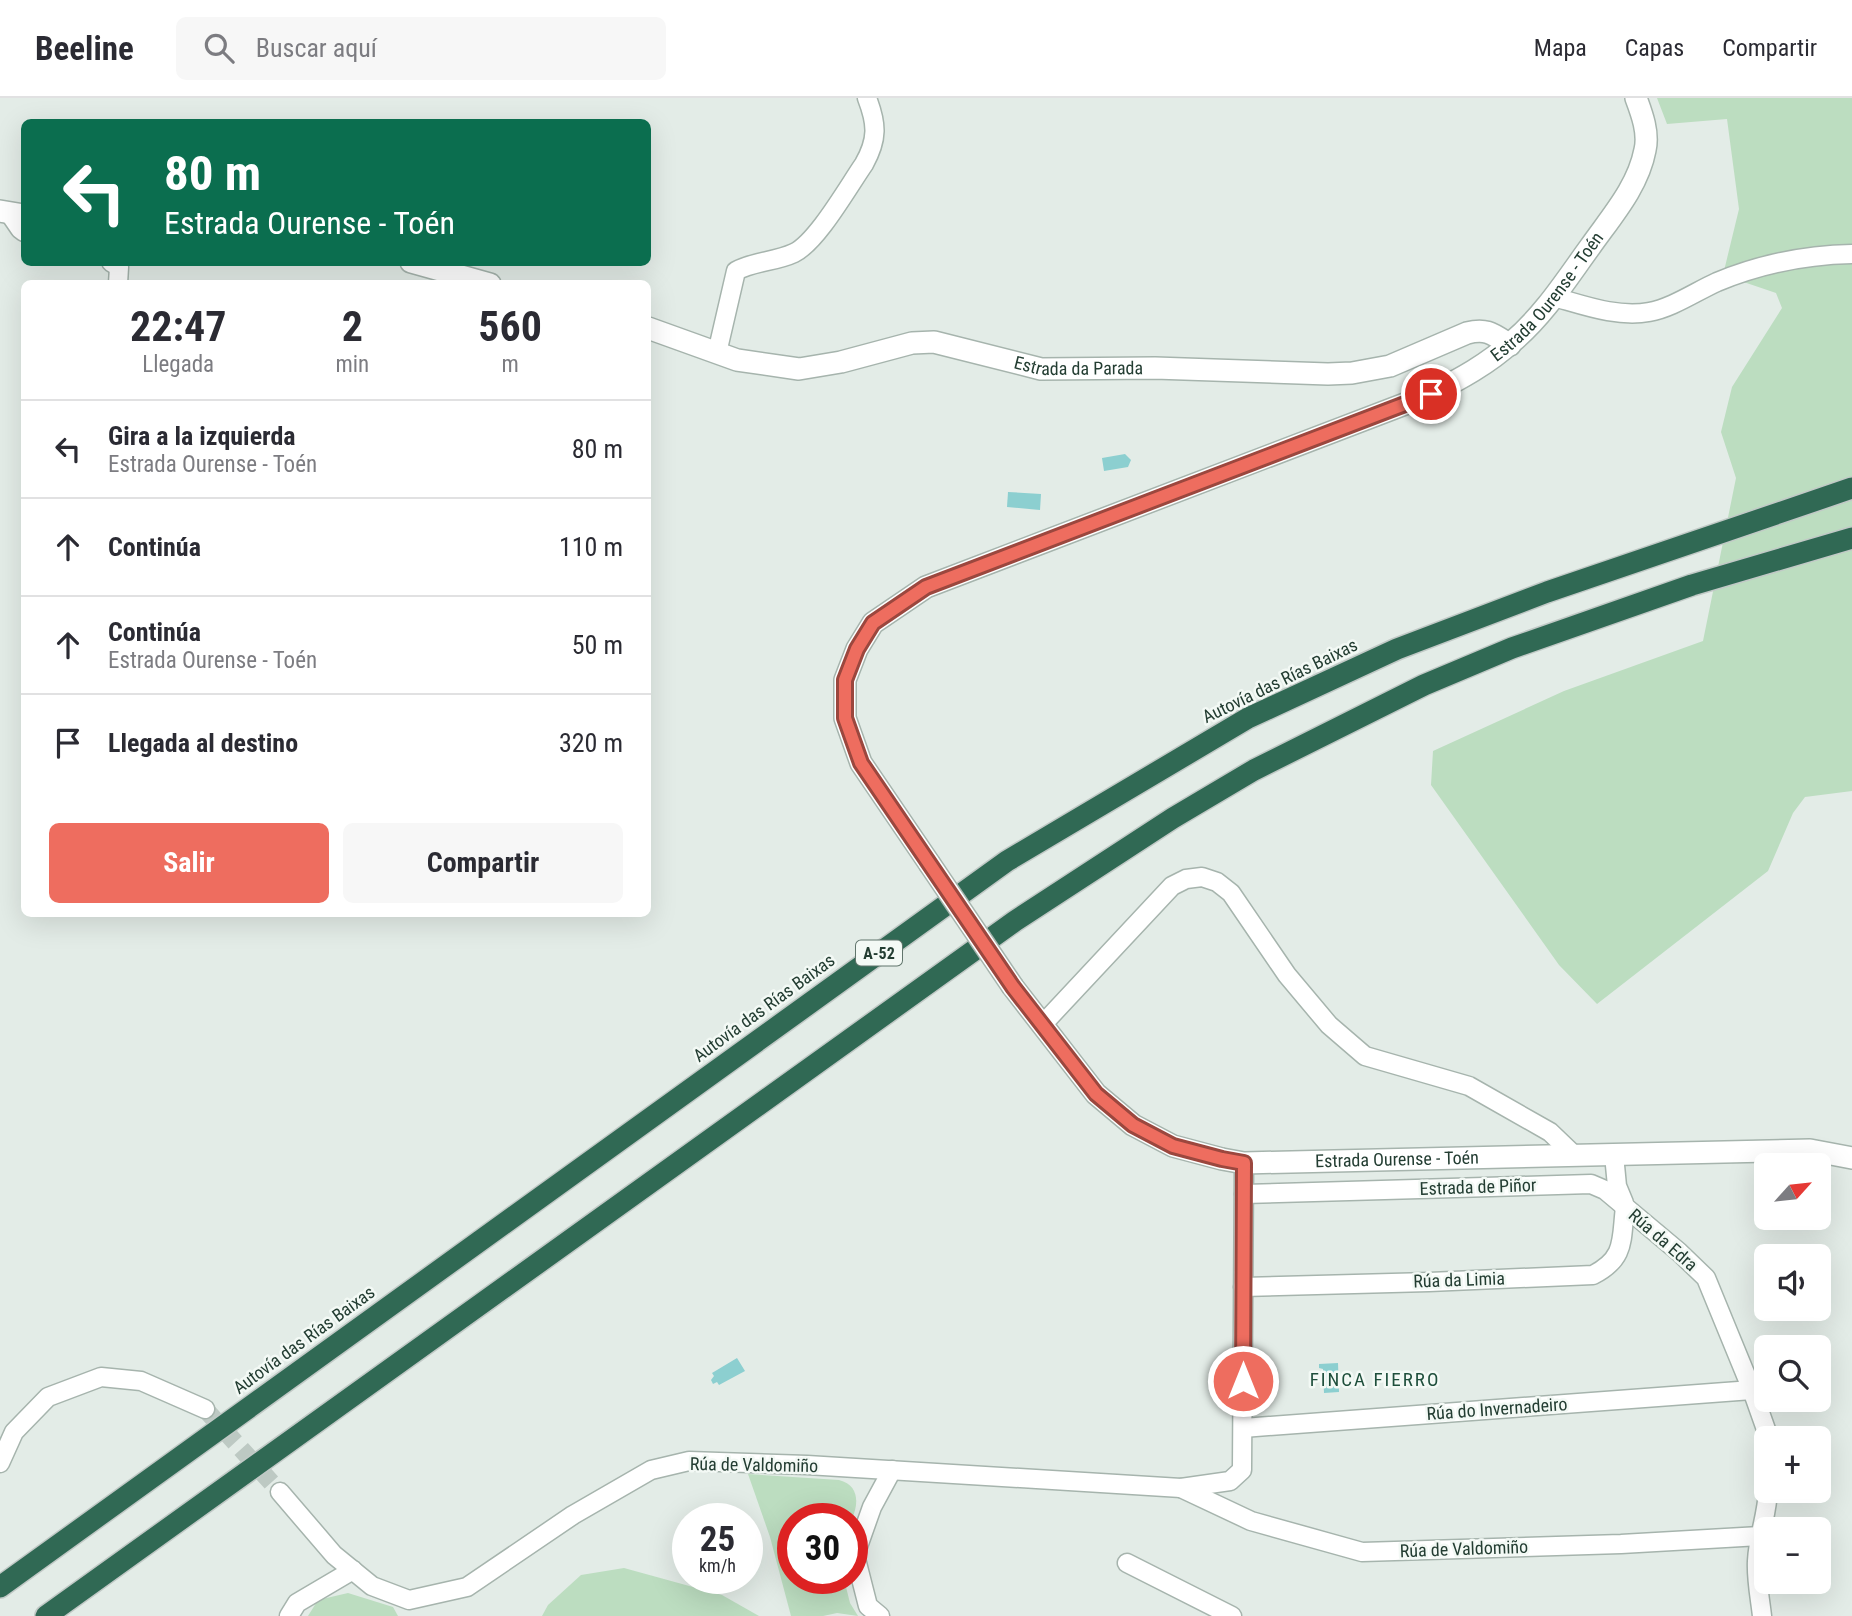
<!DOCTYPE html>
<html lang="es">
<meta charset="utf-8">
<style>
:root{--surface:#fff;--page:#f7f7f7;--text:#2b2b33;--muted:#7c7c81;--line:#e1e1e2;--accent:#ee6d5f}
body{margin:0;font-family:"Roboto Condensed",sans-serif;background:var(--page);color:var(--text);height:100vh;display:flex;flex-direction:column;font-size:26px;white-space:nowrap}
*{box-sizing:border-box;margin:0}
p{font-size:23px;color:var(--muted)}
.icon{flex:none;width:38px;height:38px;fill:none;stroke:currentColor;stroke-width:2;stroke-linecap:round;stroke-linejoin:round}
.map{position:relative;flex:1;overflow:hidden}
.sheet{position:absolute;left:21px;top:182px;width:630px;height:637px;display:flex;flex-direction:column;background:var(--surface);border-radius:10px;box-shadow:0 7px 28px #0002}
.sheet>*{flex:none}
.hud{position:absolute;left:21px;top:21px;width:630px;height:147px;border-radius:10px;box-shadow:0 7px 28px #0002;background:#0b6e4f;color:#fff;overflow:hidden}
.needle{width:46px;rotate:63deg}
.buttons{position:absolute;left:1754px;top:1055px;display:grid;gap:14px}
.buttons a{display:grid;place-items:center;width:77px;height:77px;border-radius:10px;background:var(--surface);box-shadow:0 7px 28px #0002;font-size:35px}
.speed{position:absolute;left:672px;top:1405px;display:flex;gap:14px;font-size:35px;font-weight:700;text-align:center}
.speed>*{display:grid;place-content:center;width:91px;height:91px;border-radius:50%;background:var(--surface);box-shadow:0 7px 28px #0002;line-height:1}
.speed small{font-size:18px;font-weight:400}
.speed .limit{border:10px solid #d22;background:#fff;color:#111}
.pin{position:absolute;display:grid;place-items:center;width:60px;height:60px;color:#fff;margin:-30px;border:4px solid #fff;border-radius:50%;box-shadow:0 2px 7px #0007}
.me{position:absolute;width:77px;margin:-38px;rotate:0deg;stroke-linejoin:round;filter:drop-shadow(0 0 5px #0008)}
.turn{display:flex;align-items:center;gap:24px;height:147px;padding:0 28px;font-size:32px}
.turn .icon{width:91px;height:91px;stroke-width:2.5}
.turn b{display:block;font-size:49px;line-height:60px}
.eta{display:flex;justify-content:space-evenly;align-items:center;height:119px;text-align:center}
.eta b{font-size:42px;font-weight:700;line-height:49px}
.button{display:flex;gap:14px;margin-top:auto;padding:14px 28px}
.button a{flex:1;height:80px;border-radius:10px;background:var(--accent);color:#fff;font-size:28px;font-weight:700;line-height:80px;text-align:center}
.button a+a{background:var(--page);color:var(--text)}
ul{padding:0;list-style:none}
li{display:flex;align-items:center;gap:21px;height:98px;padding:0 28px;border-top:2px solid var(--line)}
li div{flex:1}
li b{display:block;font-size:26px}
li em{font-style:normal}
header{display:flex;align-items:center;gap:42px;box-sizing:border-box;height:98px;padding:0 35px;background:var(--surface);border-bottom:2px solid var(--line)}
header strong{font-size:33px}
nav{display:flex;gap:38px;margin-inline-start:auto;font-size:24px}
.search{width:490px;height:63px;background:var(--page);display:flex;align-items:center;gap:18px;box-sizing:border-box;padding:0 24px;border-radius:10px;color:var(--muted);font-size:26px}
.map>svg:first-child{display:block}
.green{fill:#bcddc0}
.water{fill:#8ccfd0}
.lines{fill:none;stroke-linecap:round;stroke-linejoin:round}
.minor-tunnel{stroke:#bdc9c3;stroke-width:18;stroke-dasharray:18 9;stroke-linecap:butt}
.minor-casing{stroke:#a6b4ad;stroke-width:21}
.tertiary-casing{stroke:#a6b4ad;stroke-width:24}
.motorway-casing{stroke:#c1c9c6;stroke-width:24}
.minor{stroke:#fff;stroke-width:18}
.tertiary{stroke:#fff;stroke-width:21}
.motorway{stroke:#306954;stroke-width:21}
.tertiary-bridge-casing{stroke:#a6b4ad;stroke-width:24;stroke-linecap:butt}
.tertiary-bridge{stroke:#fff;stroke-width:21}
.route-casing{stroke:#9b473e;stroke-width:18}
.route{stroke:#ee6d5f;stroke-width:12}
.labels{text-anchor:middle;stroke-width:5;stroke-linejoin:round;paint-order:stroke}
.shield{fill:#f3f9f5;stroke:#61756c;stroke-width:2}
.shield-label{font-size:16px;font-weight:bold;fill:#233d32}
.street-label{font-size:18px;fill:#233d32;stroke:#f3f9f5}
.neighbourhood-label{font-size:19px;letter-spacing:2px;fill:#1f4f3c;stroke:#f3f9f5}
</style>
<header>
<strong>Beeline</strong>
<div class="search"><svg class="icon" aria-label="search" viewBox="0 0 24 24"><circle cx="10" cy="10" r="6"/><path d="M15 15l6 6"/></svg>Buscar aquí</div>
<nav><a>Mapa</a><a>Capas</a><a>Compartir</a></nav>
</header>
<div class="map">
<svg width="1852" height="1518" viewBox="0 0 1852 1518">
<rect width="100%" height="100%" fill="#e3ece7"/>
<g class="green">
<path d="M1657,0H1852V693L1805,699L1793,715L1768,773L1597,906L1559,867L1431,687L1433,653L1564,593L1703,543L1736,380L1721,334L1732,289L1782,210L1776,195L1723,177L1739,111L1727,21L1667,26Z"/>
<path d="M748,1376L839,1382C859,1387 859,1405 852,1421H793V1480L844,1481L850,1505L858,1518L837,1515L823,1518H791L770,1439Z"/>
<path d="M624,1470L722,1497L759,1518H542L548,1507L581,1477Z"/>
<path d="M348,1495L393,1509L398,1518H308L318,1502Z"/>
</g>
<g class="water">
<path d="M1125,356L1131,362L1128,369L1104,373L1102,360Z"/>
<path d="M1008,394L1041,396L1040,412L1007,409Z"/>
<path d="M737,1260L745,1273L719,1287L717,1284L713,1286L711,1282L714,1278L712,1275Z"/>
<path d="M1338,1265L1339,1294L1324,1295L1323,1271L1319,1270V1266Z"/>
</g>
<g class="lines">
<path class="minor-tunnel" d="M205,1311L280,1394"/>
<defs>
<g id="minor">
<path d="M9,115L20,131L24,134"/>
<path d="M111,164L119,169L118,186"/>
<path d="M1554,199C1583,207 1618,220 1649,214C1672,210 1695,194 1717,184C1760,166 1805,157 1852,156"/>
<path d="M717,255L736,173C754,163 775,164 794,155C817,144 848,89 864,66C878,41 877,26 867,0"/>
<path d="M1043,926L1172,788L1186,781L1202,779L1217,784L1231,795L1287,877L1329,927L1365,958L1469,988L1550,1034L1574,1057"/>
<path d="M1614,1057L1617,1088L1624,1105"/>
<path d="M1244,1096L1591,1086L1605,1092L1679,1154L1706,1180L1752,1292L1769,1340"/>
<path d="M1243,1189L1429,1184L1593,1177C1626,1160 1621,1142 1625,1109"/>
<path d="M1243,1330L1752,1292"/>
<path d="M0,1365L14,1334L48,1299L101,1279L141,1283L205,1311"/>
<path d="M1181,1390L1251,1423L1362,1454L1621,1446L1760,1438"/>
<path d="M280,1394L334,1457L372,1488L409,1502L467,1489L573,1417L651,1372L689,1363L807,1367L1181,1390L1230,1383L1242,1372L1244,1065"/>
<path d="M1127,1465L1232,1518"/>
<path d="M289,1518L297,1505L353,1472"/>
<path d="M880,1518L868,1508L855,1457L872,1409L892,1372"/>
<path d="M1762,1518C1760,1500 1756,1481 1757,1463C1758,1439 1767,1417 1768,1393"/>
</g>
<g id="tertiary">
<path d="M0,113L24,117"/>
<path d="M411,164L490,186"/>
<path id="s1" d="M648,230L737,262L799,271L841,264L912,245L934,244L1041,271L1155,270L1328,276L1352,275L1390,268L1467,235C1487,230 1493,236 1510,247"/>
<path id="s2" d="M929,765L861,665L845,620V582L857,551L873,525L926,489L1431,296C1460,281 1488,266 1512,244C1544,217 1566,182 1590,149C1611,119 1638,89 1645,52C1649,35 1642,16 1636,0"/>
<path id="s3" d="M1013,889L1096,996L1133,1027L1173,1048L1222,1061L1244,1065L1810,1052L1852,1060"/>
</g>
<g id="motorway">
<path d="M0,1489L1007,763L1248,620L1397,551L1547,494L1852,390"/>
<path d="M46,1518L1015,823L1173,720L1254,672L1424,587L1512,550L1692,487L1852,440"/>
</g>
</defs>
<use href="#minor" class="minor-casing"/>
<use href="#tertiary" class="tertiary-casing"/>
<use href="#motorway" class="motorway-casing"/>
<use href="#minor" class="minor"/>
<use href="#tertiary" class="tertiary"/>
<use href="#motorway" class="motorway"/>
<defs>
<path id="tertiary-bridge" d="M929,765L1013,889"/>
</defs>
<use href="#tertiary-bridge" class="tertiary-bridge-casing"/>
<use href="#tertiary-bridge" class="tertiary-bridge"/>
</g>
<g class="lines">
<defs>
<path id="route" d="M1243,1283L1244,1065L1222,1061L1173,1048L1133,1027L1096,996L1013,889L861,665L845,620V582L857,551L873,525L926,489L1431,296"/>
</defs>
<use href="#route" class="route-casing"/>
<use href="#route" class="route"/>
</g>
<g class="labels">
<rect class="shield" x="856" y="842.5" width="46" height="25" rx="5"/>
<g class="shield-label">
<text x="879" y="861">A-52</text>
</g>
<g class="street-label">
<text dy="6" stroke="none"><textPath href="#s2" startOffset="1029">Estrada Ourense - Toén</textPath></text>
<text dy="6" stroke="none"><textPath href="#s1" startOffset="443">Estrada da Parada</textPath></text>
<text transform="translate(1280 583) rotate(-26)" y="6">Autovía das Rías Baixas</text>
<text transform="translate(764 910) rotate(-36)" y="6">Autovía das Rías Baixas</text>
<text dy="6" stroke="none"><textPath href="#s3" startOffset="455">Estrada Ourense - Toén</textPath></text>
<text transform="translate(1478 1089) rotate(-2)" y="6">Estrada de Piñor</text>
<text transform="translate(1663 1142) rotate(41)" y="6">Rúa da Edra</text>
<text transform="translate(1459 1182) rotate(-2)" y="6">Rúa da Limia</text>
<text transform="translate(304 1242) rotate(-36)" y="6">Autovía das Rías Baixas</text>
<text transform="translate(1497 1311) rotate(-4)" y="6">Rúa do Invernadeiro</text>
<text transform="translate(754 1367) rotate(1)" y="6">Rúa de Valdomiño</text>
<text transform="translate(1464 1451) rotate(-2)" y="6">Rúa de Valdomiño</text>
</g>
<g class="neighbourhood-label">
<text x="1375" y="1288">FINCA FIERRO</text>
</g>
</g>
</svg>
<div class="buttons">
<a><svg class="needle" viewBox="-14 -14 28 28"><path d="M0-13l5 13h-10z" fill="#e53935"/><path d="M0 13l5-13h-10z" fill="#7c7c81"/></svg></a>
<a><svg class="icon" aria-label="sound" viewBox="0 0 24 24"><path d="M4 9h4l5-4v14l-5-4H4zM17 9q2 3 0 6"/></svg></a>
<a><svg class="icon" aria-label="search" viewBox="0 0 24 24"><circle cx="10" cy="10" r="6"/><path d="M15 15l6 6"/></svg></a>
<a>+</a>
<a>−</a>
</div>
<div class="speed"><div>25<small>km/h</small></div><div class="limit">30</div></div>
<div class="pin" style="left:1431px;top:296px;background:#d93025"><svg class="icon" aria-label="arrive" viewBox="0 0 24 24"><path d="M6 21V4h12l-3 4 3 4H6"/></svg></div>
<svg class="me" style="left:1243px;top:1283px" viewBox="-20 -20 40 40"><circle r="17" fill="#ee6d5f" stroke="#fff" stroke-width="3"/><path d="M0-11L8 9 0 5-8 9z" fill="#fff"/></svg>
<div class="hud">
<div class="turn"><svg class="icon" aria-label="left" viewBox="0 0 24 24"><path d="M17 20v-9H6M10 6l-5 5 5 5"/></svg><div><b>80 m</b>Estrada Ourense - Toén</div></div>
</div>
<section class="sheet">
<div class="eta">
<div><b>22:47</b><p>Llegada</p></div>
<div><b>2</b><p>min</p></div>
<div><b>560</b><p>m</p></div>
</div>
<ul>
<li><svg class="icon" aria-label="left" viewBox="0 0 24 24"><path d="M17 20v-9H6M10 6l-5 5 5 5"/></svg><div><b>Gira a la izquierda</b><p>Estrada Ourense - Toén</p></div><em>80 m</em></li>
<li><svg class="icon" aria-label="ahead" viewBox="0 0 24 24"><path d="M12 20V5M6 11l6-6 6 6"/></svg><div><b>Continúa</b></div><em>110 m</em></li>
<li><svg class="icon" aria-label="ahead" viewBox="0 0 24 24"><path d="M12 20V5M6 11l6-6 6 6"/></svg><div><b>Continúa</b><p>Estrada Ourense - Toén</p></div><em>50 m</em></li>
<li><svg class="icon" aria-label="arrive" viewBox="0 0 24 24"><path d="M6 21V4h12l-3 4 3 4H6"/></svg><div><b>Llegada al destino</b></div><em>320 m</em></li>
</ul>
<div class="button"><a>Salir</a><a>Compartir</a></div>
</section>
</div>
